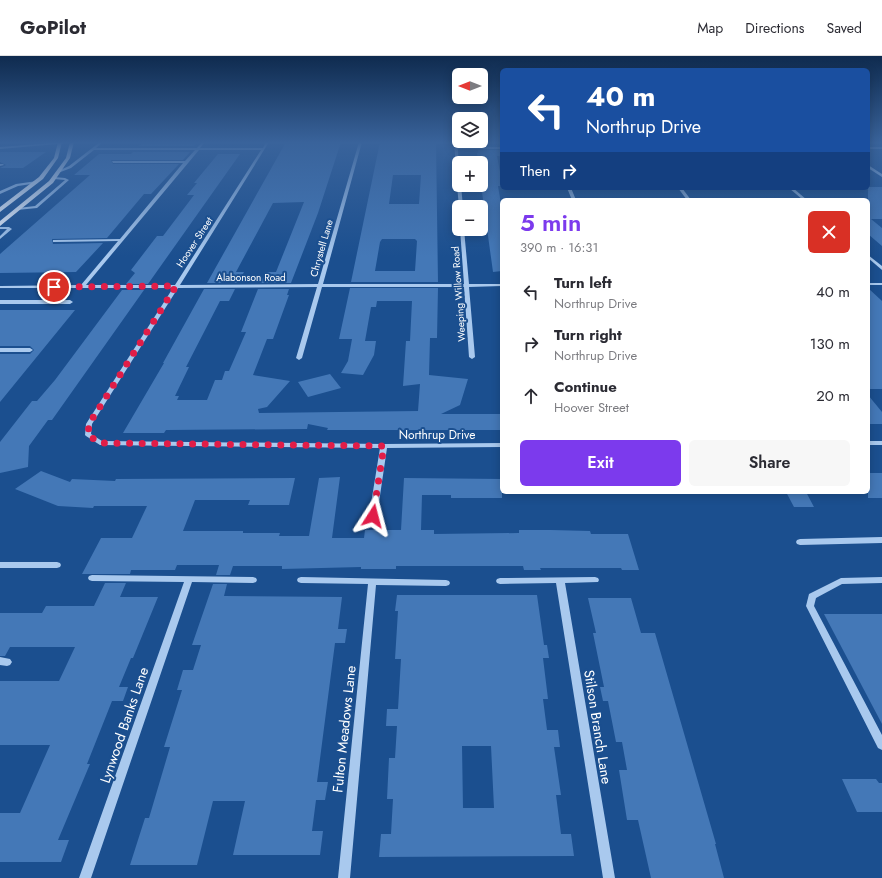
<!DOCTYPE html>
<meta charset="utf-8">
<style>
:root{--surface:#fff;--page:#f7f7f7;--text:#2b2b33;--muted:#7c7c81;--line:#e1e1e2;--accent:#7c3aed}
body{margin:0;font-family:Jost,sans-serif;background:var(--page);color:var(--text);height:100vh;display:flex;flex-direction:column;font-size:15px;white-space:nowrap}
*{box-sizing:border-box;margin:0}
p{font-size:13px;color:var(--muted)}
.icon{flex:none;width:22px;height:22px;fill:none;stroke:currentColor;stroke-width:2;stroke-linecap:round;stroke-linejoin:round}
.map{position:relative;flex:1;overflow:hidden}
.sheet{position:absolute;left:500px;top:142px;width:370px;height:296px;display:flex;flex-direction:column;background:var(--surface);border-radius:6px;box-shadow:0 2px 10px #0003}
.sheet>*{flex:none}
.banner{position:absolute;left:500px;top:12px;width:370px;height:122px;border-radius:6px;box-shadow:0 2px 10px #0003;background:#1a4fa0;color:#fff;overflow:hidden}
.needle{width:26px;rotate:270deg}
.buttons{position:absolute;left:452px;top:12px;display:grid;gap:8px}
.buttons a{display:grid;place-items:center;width:36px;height:36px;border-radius:6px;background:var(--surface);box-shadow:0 2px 10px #0003;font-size:20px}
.pin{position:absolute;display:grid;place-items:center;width:34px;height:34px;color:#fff;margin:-17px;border:2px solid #fff;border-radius:50%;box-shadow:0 1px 4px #0007}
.me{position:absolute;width:44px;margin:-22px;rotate:9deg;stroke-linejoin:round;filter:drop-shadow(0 0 3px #0008)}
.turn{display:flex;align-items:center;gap:14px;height:84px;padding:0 20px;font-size:18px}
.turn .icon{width:52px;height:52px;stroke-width:2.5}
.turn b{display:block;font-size:28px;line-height:34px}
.then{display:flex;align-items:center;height:38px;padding:0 20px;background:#0003;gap:8px;font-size:15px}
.round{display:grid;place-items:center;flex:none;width:42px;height:42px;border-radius:6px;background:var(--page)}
.head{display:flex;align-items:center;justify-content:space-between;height:68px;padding:0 20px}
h1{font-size:24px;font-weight:600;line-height:30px;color:var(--accent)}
.cta{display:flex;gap:8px;margin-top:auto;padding:8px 20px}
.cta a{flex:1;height:46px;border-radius:6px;background:var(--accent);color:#fff;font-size:16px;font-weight:600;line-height:46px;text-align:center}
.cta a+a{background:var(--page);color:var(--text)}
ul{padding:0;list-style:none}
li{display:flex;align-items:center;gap:12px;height:52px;padding:0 20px}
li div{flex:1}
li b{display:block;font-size:15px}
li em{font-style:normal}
header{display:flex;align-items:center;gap:24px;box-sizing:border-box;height:56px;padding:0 20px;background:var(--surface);border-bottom:1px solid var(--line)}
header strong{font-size:19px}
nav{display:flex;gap:22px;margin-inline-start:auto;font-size:14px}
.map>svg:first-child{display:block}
.building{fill:#4478b7;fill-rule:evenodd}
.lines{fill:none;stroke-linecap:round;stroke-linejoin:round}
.minor{fill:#a9c9ee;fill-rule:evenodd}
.major{fill:#f0f6ff;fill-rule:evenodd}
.route{stroke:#e11d48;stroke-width:7;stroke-dasharray:0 12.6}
.labels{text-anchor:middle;stroke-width:4;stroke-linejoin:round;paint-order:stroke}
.far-street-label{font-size:10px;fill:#fff;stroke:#1b4f8f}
.street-label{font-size:12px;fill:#fff;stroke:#1b4f8f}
.near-street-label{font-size:14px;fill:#fff;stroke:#1b4f8f}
</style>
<header>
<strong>GoPilot</strong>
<nav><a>Map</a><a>Directions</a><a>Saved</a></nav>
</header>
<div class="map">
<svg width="882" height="822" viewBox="0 0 882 822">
<rect width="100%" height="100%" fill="#1b4f8f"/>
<g class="building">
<path d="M144,86H198L194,90H139Z"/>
<path d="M286,86H341L318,157L291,227H261L265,216H276L304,146L273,147L236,216H244L238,227H207Z"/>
<path d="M380,86H436L438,226H351ZM393,119H421L419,148H389ZM382,183H415L417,185L415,215H375L380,186Z"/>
<path d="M478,94H502V100H497L502,126V130H498L502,154V215L493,216L481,129V107H478L477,97H478Z"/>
<path d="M0,96H46L23,112H0L6,109L0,106Z"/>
<path d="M133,96H190L183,104H111L113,108H179L151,138H144L107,182L52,183L53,188L103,187L76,216L0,217V198L90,119H74L99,98H131Z"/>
<path d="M218,98H240L148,228H126L135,217L131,214L157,180H163L188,147L194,139H187L197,127H194Z"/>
<path d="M868,131H882V163H871L882,172V190L868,178Z"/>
<path d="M350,232H438L437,282H430L429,319L468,323L460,349L441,358H502V374H327L328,372L308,368L307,373L166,374L164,377H123L164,307H163L204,233H235L229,245H220L186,311H189L175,340H179L177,344H207L215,324H222L225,315H229L246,276H241L258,233H289L287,239H289L273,283H267L253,319L290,325L267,351L258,353L259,357L418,355L420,328L403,330L406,285H410L412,245H377L376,251H371L365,285H376L374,299L363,319L341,317L348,305L352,283H339Z"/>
<path d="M868,232L882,245V333H868Z"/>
<path d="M122,234H144L52,364H48L29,390L28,411L0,417V386L32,345H37L55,324Z"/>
<path d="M0,254H75L0,346V298H30L34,294L30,290H0Z"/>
<path d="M330,318L341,332L308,341L298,326Z"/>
<path d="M868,339L882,356V368H868Z"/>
<path d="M41,415L70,426L72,423L115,425L116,423L295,422L289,449H248L250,444H195L183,475H243V477H280L279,480H309L319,422L340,421L332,482H364L365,474H401L404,422L502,423V442H451V439H422L421,474H434V478L519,477V474H551L590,475L591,478H628L639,514H622L621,512H540L541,514H524L523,510H396V513H361V511L282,513V510H233L230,519H216L219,509H177L175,514H131L130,518H82L101,482H132L147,450H94L93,452L58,450L15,433Z"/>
<rect x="868" y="417" width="14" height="25"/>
<path d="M786,436H806L814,451H794Z"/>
<path d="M105,527H126L120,541H158L133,602H131L119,631H128L123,645H112L87,708H90L58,784H69L61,806H0V757H20L50,689H0V625H59L75,591H10L5,600H0V557H42L46,550H94Z"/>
<path d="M213,528H227L224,540L342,541L338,573H347L345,587H335L317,726H328L325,744H316L312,775H323L320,799H233L245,745H213L197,809H130L145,762H149L170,691H164L182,634H177L183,614H193L201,589H192Z"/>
<path d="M397,539H537L544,589H547L549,602H543L548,643H543L547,674H558L560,691H554L561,739H556L561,778H571L574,800L379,801L381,778H391L393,743H387L389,702H395L397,670H386L387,653H398L401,603H395L398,555H395ZM462,690H491L494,752H463Z"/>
<path d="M588,542H631L641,577H655L716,788H715L724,822H651L638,764H627L619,714H627L622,686H616L608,645H603L600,631H604L593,577H596Z"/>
<path d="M824,558H882V668Z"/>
<path d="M842,723H876L879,727H882V756H857Z"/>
</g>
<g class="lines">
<g class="minor">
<path d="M63,86H81L0,93V91Z"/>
<path d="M100,86H103L96,92H197L202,86H205L200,92H263L266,86H269L180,229L318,228L359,86H362L323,228H464L460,173H464L469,228H502V230L469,231L475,301L472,303L469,301L464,231H322L302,302L299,304L296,302L317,231L178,232L92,368L91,378L102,385L384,388L502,387V391L387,392L377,460L373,462L369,460L380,392L100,389L86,380L85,379L86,368L173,232H0V230L81,229L118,185L55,186H53V184L120,183L183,107H113L112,105H185L195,94H94L71,112L58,117V115L69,110ZM199,94H261L175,229H86Z"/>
<path d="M454,86H458V91H502V93H458L459,126L457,125Z"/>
<rect x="868" y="91" width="14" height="2"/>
<path d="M0,108H3L4,109L0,110Z"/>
<path d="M868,109L882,118V121L868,112Z"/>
<path d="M54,121L65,122L69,124L37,152L17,154L16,153L18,152L35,150L65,124L54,123Z"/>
<path d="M37,125H38V127L18,130L0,138V135L16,128Z"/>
<path d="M459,128V129H461L463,151H459L457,129Z"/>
<path d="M567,132H571L576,144H572Z"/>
<path d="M678,132H682L691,144H687Z"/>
<path d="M789,132H793L807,144H803Z"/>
<path d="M0,171H9L12,173L0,183V180L7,173H0Z"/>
<path d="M868,199L882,210V214L868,202Z"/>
<rect x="868" y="227" width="14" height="2"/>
<path d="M0,244H70L73,246L70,248H0Z"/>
<path d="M0,292H30L33,294L30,296H0Z"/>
<rect x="868" y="385" width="14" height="4"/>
<path d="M882,481V487L800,489L797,488L796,486L797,484L800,483Z"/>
<path d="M0,506H57L60,507L61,509L60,511L57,512H0Z"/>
<path d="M92,519L253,521L256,522L257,524L256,526L253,527L192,526L91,822H79L184,526L92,525L89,524L88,522L89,520Z"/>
<path d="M301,521L446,524L449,525L450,527L449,529L446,530L376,529L350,822H338L368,528L301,527L298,526L297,524L298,522Z"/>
<path d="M595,521L598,522L599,524L598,526L565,527L615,822H603L556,527L500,528L497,527L496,525L497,523L500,522Z"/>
<path d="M882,521V527L842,528L816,542L814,550L882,679V694L878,692L806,550L809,538L841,522Z"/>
<path d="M0,601L10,603L12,606L10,609L7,610L0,609Z"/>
</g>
<g class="major">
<path d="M58,86H62L58,102L43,123L0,156V151L39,121L54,102Z"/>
<path d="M70,86H74L70,102L53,127L0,170V165L49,125L66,102Z"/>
</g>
</g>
<linearGradient id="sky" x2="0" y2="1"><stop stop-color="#0f2b4f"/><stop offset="0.43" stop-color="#39639b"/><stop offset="1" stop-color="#39639b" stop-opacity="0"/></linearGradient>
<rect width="882" height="201" fill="url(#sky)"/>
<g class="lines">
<path class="route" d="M54,231L176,230L89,368L88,379L100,387L384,390L373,460"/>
</g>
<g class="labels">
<g class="far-street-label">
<text transform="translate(194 186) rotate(-57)" y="4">Hoover Street</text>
<text transform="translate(321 192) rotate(-74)" y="4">Chrystell Lane</text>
<text x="251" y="225">Alabonson Road</text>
<text transform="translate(458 238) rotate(-94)" y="4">Weeping Willow Road</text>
</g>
<g class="street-label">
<text x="437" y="383">Northrup Drive</text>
</g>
<g class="near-street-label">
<text transform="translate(124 669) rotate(-71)" y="5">Lynwood Banks Lane</text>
<text transform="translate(598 671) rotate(81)" y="5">Stilson Branch Lane</text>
<text transform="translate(344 673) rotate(-84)" y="5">Fulton Meadows Lane</text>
</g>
</g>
</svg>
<div class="buttons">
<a><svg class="needle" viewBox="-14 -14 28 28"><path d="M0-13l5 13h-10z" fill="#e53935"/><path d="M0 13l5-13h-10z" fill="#7c7c81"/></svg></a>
<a><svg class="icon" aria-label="layers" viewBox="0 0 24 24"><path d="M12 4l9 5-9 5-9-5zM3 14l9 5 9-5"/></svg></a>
<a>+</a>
<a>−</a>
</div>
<div class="pin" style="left:54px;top:231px;background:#d93025"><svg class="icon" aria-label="arrive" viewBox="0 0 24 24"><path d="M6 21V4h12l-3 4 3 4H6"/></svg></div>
<svg class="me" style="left:373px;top:460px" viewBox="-20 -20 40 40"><path d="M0-17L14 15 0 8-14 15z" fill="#e11d48" stroke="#fff" stroke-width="4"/></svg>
<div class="banner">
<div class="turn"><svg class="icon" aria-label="left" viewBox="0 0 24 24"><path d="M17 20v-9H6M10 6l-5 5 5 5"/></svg><div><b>40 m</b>Northrup Drive</div></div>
<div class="then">Then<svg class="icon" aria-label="right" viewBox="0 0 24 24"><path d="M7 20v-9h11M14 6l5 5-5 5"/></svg></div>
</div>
<section class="sheet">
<div class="head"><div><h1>5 min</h1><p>390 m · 16:31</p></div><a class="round" style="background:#d93025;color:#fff"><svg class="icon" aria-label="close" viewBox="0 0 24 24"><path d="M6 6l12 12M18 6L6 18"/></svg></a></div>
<ul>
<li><svg class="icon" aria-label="left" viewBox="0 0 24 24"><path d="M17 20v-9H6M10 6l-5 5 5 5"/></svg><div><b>Turn left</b><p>Northrup Drive</p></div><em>40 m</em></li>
<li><svg class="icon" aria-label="right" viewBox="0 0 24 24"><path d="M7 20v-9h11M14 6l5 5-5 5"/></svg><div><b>Turn right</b><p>Northrup Drive</p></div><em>130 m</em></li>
<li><svg class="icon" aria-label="ahead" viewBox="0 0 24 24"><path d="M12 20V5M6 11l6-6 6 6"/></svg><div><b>Continue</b><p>Hoover Street</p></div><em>20 m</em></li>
</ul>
<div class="cta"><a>Exit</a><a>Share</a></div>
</section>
</div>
